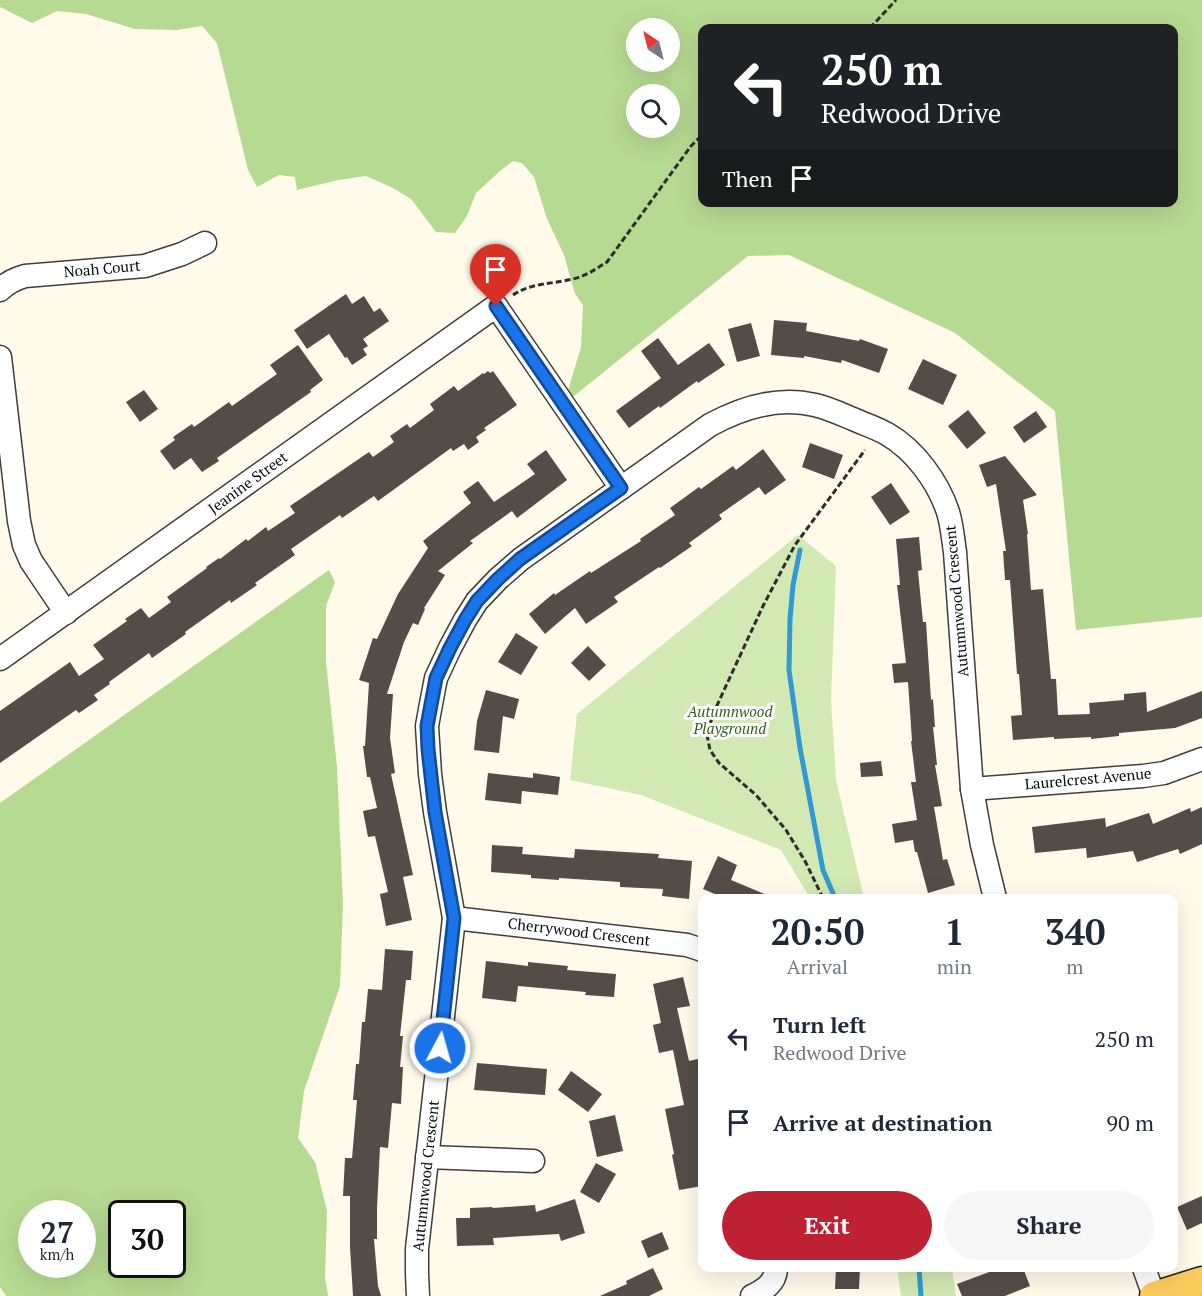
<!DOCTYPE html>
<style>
:root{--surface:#fff;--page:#f6f6f7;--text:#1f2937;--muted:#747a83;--accent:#bd2132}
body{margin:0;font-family:"PT Serif",serif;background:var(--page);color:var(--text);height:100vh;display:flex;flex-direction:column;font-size:22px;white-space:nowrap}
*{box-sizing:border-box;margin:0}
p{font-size:20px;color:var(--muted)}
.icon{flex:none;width:33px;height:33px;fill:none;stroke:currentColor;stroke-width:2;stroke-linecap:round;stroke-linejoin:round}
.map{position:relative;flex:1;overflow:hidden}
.details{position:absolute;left:698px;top:894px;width:480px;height:378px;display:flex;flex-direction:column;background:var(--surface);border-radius:12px;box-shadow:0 6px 24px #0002}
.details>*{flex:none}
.guide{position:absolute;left:698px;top:24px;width:480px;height:183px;border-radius:12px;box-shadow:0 6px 24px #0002;background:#202124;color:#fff;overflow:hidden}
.needle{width:39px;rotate:325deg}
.buttons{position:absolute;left:626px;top:18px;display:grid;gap:12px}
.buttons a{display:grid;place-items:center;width:54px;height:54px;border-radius:50%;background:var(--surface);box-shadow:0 6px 24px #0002;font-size:30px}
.speed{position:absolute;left:18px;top:1200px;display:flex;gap:12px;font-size:30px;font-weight:700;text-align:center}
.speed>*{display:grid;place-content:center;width:78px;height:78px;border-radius:50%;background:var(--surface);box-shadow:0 6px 24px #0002;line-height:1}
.speed small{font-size:15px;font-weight:400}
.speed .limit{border:3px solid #111;border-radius:9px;background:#fff;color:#111}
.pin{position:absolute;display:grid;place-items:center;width:51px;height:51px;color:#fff;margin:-62px -26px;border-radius:50% 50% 50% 0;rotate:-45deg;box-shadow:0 0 6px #0007}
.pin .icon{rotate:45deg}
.me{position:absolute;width:66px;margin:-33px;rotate:6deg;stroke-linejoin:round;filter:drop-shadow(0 0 4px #0008)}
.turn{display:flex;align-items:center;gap:21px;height:126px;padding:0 24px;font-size:27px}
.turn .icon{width:78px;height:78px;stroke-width:2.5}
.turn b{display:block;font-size:42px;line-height:51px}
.then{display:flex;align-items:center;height:57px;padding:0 24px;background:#0003;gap:12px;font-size:22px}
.eta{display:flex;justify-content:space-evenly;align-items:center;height:102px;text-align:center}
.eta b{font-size:36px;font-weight:700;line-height:42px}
.button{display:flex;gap:12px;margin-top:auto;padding:12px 24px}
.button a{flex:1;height:69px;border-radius:36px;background:var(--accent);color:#fff;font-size:24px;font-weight:700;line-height:69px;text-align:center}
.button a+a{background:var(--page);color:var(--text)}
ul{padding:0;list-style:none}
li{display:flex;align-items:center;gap:18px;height:84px;padding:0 24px}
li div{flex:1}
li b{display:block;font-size:22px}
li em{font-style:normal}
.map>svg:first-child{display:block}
.green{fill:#d2e9b3}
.forest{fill:#b7da92;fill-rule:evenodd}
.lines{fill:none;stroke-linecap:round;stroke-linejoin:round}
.stream{stroke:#339acf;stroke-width:5}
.building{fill:#544c47}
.minor-casing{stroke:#3e3e3e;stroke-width:25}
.major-casing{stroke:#1c1c1c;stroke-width:31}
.path{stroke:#2d2d2d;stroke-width:3;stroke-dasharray:6 3;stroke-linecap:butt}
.minor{stroke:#fff;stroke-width:22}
.major{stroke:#fbcc5d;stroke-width:28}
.route-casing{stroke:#114b97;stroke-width:15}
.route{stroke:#1a73e8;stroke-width:10}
.labels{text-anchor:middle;stroke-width:6;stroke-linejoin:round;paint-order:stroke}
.street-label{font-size:15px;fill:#0b0b0b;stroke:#fff}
.park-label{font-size:15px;font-style:italic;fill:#2e631b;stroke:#fff}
</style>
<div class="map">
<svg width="1202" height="1296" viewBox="0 0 1202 1296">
<rect width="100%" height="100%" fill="#fffaea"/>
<g class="green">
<path d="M798,535L836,566L831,700L836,780L864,898H810L781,850L641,795L570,780L577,714Z"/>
<path d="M897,1268H952L956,1296H901Z"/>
</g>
<g class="forest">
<path d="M0,0H1202V617L1076,630L1055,411L955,333L789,255L748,256L564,404L581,347L583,305L575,294L564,255L547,219L534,177L522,163L513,161L500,171L476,193L467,216L455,233L436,232L411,199L393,188L366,176L338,180L297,190L295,177L279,175L257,187L248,170L217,43L202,26L177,30L135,29L86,14L57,11L32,23L0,7ZM636,28H669V62H636ZM702,28H1173V202H702ZM636,94H669V128H636Z"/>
<path d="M329,570L335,582L326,606V662L337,767L343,904L340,986L304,1091L298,1138L315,1162L327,1211L325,1277L328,1296H6L0,1287V803ZM32,1214H82V1264H32ZM122,1214H172V1264H122Z"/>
</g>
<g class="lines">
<g class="stream">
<path d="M800,550L793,585L790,619L789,670L800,748L823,870L835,898"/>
<path d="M919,1268L921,1296"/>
</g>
</g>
<g class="building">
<path d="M346,294L352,304L364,296L374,312L380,308L389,321L363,339L368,346L363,349L367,355L352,365L347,357L345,358L329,334L307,349L294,330Z"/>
<path d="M774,320L807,323L806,331L859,341L860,339L888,349L879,373L842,360L841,363L804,356V358L771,355Z"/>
<path d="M751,323L760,356L737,362L728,329Z"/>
<path d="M658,338L678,365L709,343L725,365L698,383L697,381L660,408L659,406L629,428L616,411L661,378L641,351Z"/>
<path d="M298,345L323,380L310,390L311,392L217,458L219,461L202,472L191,458L174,470L160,451L175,440L173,437L192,424L194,427L229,402L232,406L277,374L270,365Z"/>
<path d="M923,359L957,375L943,405L908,389Z"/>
<path d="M488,371L490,373L493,371L517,405L484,428L486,430L476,437L479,442L468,450L464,444L453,451L451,448L378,501L374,496L342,518L340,515L291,549L295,555L255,583L257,585L231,603L230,600L185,632L186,634L152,658L149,653L109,682L110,684L94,695L98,700L79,713L76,710L0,763V711L70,662L79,676L104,659L93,645L127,621L125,619L141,608L149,618L171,602L167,597L207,568L206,567L219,558L220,559L246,539L248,541L266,527L268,531L295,513L290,506L369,452L373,457L394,442L390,436L407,424L410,428L434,410L430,404L454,386L458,391L483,373L484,374Z"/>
<path d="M144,390L158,409L140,422L126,402Z"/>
<path d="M968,410L986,433L967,449L948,426Z"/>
<path d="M1036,411L1047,427L1024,443L1013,427Z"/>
<path d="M810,443L843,455L834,479L802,467Z"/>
<path d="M763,449L786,480L765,495L759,487L719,515L722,519L689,543L692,546L660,568L659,567L614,597L618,602L586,624L575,608L545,634L529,614L554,593L555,595L590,571L591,573L641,541L640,539L675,515L670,508L699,487L701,489L733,466L736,470Z"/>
<path d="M546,450L567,480L517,518L512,511L470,541L473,543L438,571L445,575L424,608L425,609L418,625L413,623L404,642L387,694H393L390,738L395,773L391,774L413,875L403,877L412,920L386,926L380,894L388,892L375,836L368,837L363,811L377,808L370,777H367L363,746H365L369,683L359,680L373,638L377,639L398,594L428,548L423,541L471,503L463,492L478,481L494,502L535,474L527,464Z"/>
<path d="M1005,456L1037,495L1023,500L1028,534H1027L1031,590L1043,589L1051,679H1056L1058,715L1090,714L1089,703L1124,700V694L1146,692L1147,712L1202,691V718L1175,728L1119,733V736L1091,739V737L1054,739V737L1013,740L1011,716L1022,715L1019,674H1017L1010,580H1005L1003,551H1006L996,484L987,487L979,465Z"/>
<path d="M891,483L910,512L890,525L871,497Z"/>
<path d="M919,537L922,570L918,571L923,622H926L931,700L933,699L935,727H933L937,765H935L942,806L934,807L943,860L947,859L955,885L928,893L917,852H915L913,840L895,843L892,824L917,820L911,782H916L911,741H912L908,682L894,683L892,664L906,663L897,585H900L896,539Z"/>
<path d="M516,633L538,647L521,675L498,662Z"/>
<path d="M588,646L606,665L589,681L571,663Z"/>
<path d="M486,690L519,699L514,719L503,716L499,753L474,750L477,721Z"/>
<path d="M881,761L883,776L861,777L860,763Z"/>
<path d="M488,773L533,778V773L560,777L558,795L522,791L521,804L485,800Z"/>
<path d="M1202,807V844L1180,854L1178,849L1137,862L1133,851L1087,858L1086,848L1035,853L1032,827L1105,818L1106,827L1149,813L1153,824L1190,808L1191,812Z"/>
<path d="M492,845L523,847L522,854L574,858L575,849L659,854L658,858L692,861L689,899L662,896L663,889L620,887V882L559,878V880L531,878V875L491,872Z"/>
<path d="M718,856L737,865L731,880L774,898H724L703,889Z"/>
<path d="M385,949L413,951L411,980H406L400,1036H403L400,1067H403L401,1104L392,1103L388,1148L380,1147L377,1208V1239H374L378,1286L381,1296H353L350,1247V1196H343L345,1158H352L357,1100H353L356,1064H359L362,1022H365L368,989L382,990Z"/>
<path d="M486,961L528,966V962L568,966L567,970L616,974L614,997L585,995L586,992L518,986L516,1002L482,998Z"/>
<path d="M683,977L690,1006L677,1008L689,1061L702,1058V1186L679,1190L672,1155L674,1154L665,1109L684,1105L673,1050L659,1053L653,1025L661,1023L653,984Z"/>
<path d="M477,1063L547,1069L545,1095L474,1090Z"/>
<path d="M571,1071L602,1094L588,1112L558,1090Z"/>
<path d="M615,1115L623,1151L597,1157L589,1121Z"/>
<path d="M596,1163L616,1174L599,1203L580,1192Z"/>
<path d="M1202,1196V1223L1187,1230L1177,1207Z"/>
<path d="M575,1199L585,1233L561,1241L559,1234L493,1238L494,1245L457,1246L456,1218H470V1208L492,1207L493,1208L535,1205L536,1212Z"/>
<path d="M662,1232L669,1249L648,1258L641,1241Z"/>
<path d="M653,1268L663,1289L649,1296H600L627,1284L626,1281Z"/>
<path d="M836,1268H860L859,1289H835Z"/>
<path d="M1000,1268H1023L1030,1286L1005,1296H962L957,1284Z"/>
</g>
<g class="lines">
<defs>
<g id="minor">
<path d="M0,290C8,282 15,279 25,276L145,266L182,254L205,243"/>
<path d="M0,357L19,521L24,545L31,561L66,613"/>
<path d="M0,659L496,306L621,488"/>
<path d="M972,789L1143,776L1164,773L1202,759"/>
<path d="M454,918L687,945L702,950"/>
<path d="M427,1157L533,1161"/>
<path d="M1144,1268L1154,1296"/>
<path d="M418,1296L417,1274V1249L454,918L435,812L430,774L427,726L431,704L436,678L450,648L465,620L477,601L498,579L521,559L710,425C743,407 778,396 815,405C828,408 841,414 853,419C864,424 877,428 887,434C915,450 938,482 948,512C952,525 953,539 955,552L972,789L982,845L995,898"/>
<path d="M752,1296C764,1290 776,1283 776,1268"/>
</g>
<path id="major" d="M1154,1296L1202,1281"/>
</defs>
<use href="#minor" class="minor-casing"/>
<use href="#major" class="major-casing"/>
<g class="path">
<path d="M870,28L896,0"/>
<path d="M513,295C531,283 552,284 573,279C586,276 596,269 607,262L691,146L702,135"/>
<path d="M823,898L805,861L786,830L756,795L719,763L710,750L707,735L713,714L763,606L795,545L865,450"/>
</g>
<use href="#minor" class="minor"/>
<use href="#major" class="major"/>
</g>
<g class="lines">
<defs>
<path id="route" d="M440,1048L454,918L435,812L428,749L427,726L436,678L450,648L465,620L477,601L498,579L520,559L621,488L496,306"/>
</defs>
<use href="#route" class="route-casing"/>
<use href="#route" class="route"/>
</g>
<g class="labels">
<g class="street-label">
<text transform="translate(102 269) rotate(-5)" y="5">Noah Court</text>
<text transform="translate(248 483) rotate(-36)" y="5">Jeanine Street</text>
<text transform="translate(957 601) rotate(-95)" y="5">Autumnwood Crescent</text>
<text transform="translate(1088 779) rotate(-5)" y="5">Laurelcrest Avenue</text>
<text transform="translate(579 932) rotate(7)" y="5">Cherrywood Crescent</text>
<text transform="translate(426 1176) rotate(-84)" y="5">Autumnwood Crescent</text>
</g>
<g class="park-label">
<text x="730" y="717">Autumnwood<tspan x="730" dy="17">Playground</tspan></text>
</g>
</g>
</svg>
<div class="buttons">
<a><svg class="needle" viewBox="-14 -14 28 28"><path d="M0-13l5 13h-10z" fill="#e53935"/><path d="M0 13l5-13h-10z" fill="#747a83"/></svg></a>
<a><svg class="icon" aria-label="search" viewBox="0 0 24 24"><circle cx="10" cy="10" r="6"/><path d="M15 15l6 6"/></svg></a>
</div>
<div class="speed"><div>27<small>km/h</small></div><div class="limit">30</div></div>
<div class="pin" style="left:496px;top:306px;background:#d93025"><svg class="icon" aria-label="arrive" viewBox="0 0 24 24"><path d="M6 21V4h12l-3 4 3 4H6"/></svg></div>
<svg class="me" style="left:440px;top:1048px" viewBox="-20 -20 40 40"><circle r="17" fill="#1a73e8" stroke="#fff" stroke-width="3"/><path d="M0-11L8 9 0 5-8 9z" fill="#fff"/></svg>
<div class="guide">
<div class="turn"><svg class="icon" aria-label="left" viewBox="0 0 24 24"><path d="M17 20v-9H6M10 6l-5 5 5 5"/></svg><div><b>250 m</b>Redwood Drive</div></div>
<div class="then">Then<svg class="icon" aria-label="arrive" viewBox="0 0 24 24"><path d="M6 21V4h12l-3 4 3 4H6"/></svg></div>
</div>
<section class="details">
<div class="eta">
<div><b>20:50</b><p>Arrival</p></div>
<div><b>1</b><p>min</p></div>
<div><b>340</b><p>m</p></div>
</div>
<ul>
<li><svg class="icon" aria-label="left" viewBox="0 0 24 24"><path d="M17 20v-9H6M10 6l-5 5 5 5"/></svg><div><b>Turn left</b><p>Redwood Drive</p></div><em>250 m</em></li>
<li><svg class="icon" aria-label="arrive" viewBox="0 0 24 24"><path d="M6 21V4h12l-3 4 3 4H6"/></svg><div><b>Arrive at destination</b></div><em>90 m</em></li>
</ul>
<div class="button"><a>Exit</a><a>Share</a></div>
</section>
</div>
